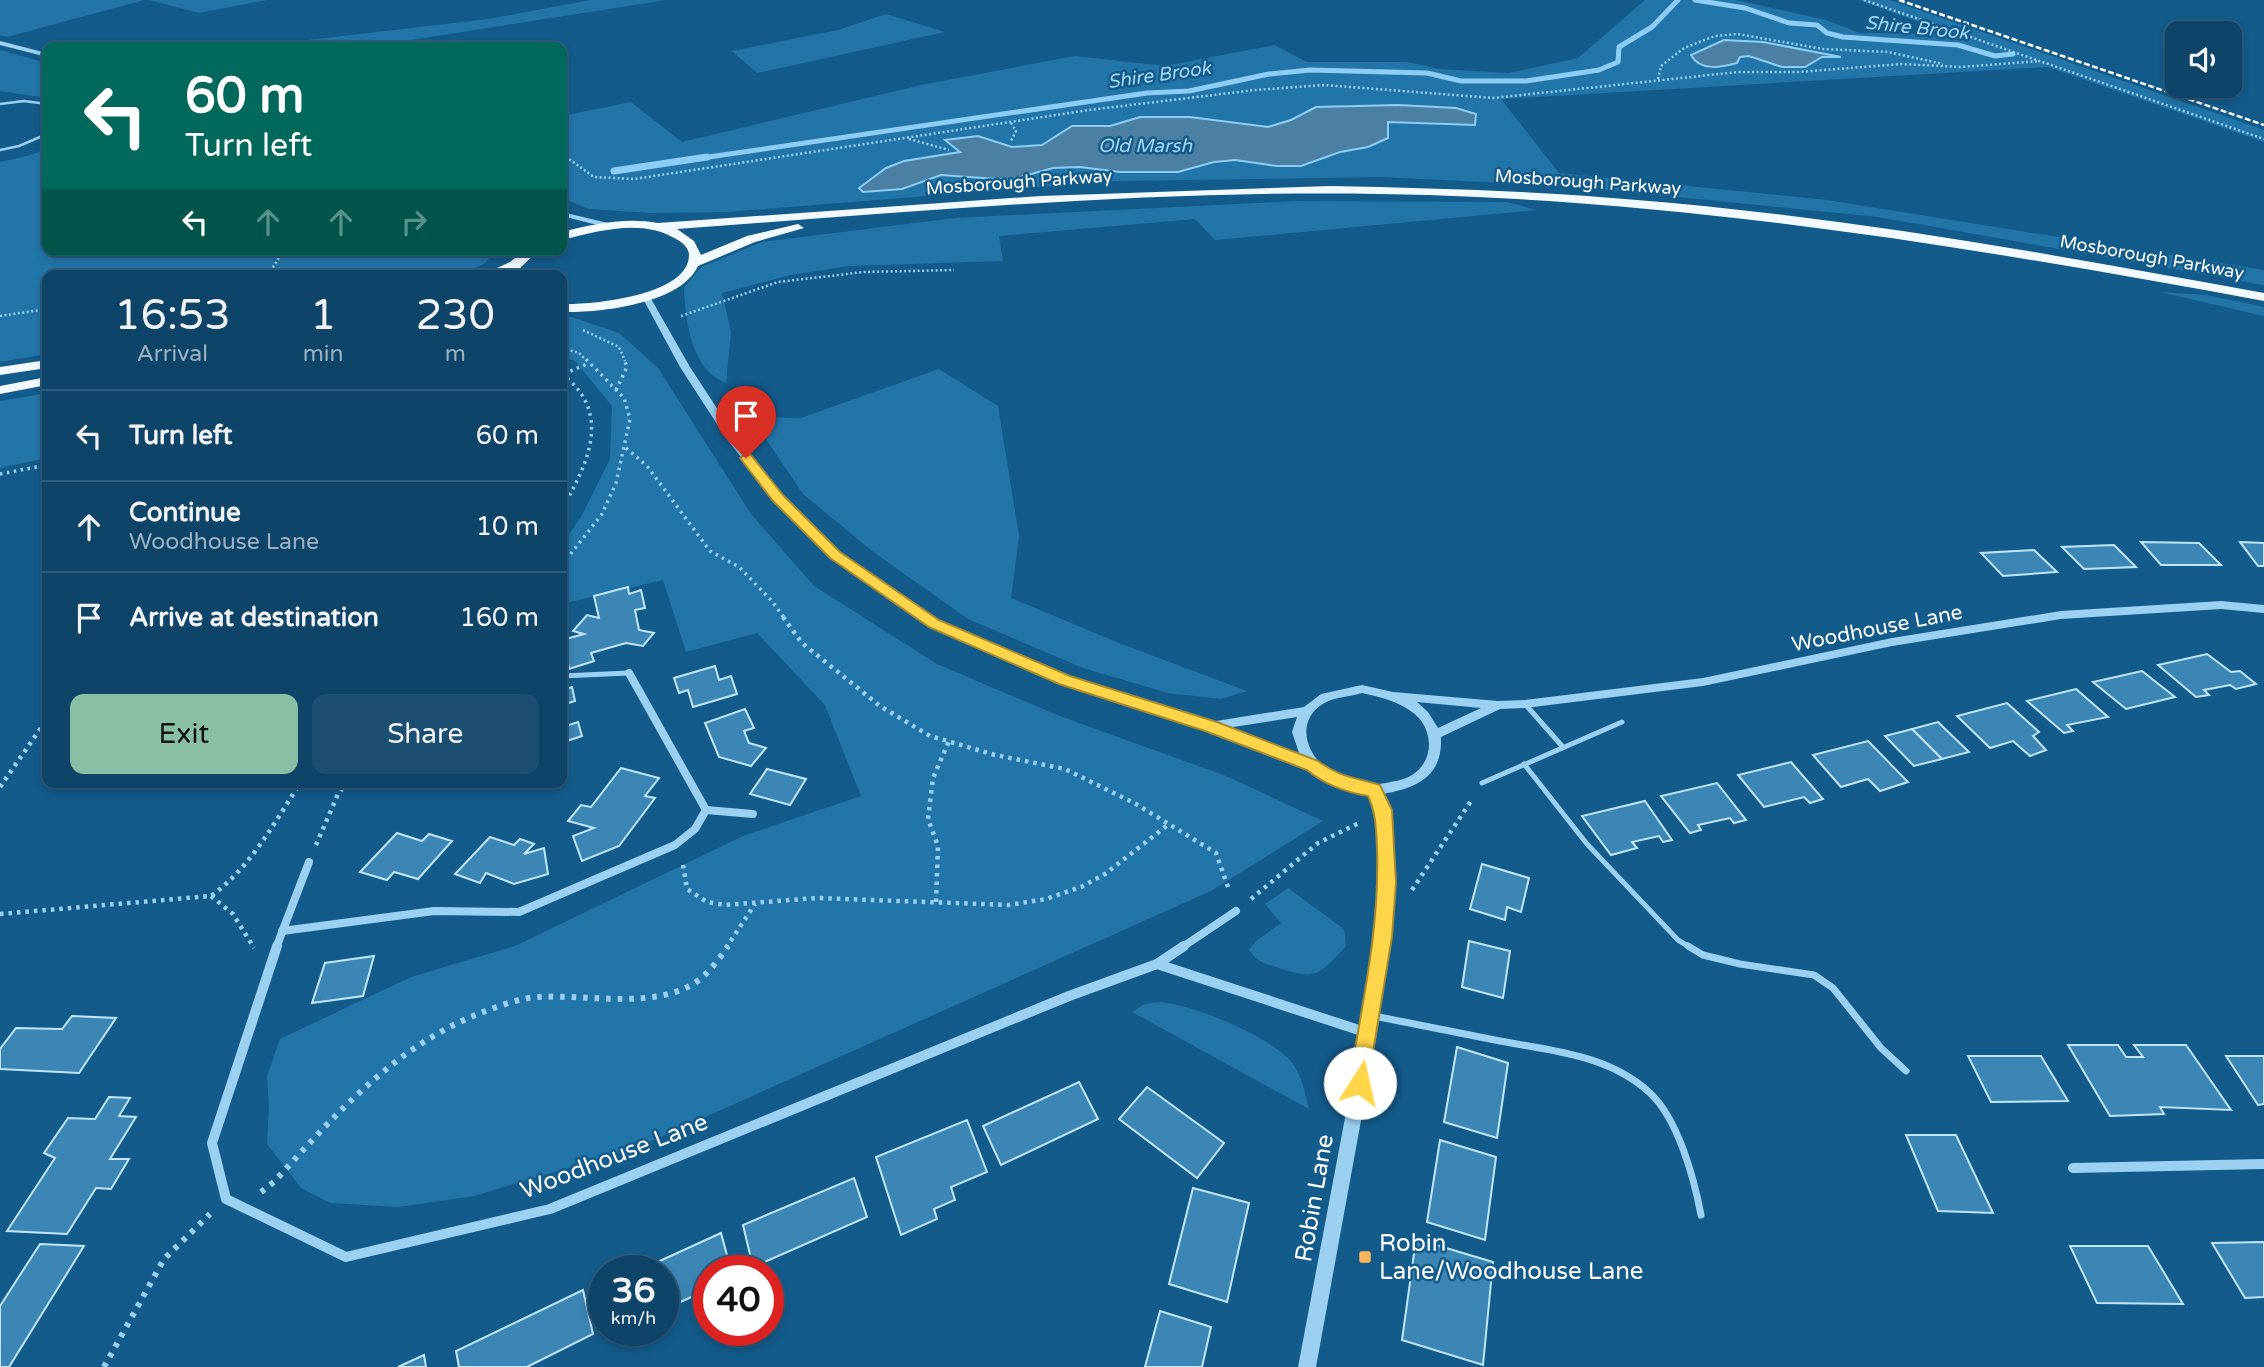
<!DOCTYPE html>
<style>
:root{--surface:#0e4468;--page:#1c4e71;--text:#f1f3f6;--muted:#9bb0c0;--line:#2e5c7c;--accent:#8abfa5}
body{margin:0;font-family:"Varela Round",sans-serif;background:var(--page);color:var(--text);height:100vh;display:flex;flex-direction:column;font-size:26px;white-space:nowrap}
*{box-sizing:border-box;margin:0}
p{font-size:23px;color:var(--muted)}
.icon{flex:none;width:38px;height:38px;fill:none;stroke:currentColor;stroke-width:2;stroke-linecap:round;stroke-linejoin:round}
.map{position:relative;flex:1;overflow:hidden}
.sheet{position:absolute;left:42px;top:270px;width:525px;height:518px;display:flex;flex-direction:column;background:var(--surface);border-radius:14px;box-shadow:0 4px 10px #0003,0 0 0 2px var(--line)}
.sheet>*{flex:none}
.hud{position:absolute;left:42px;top:42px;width:525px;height:214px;border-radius:14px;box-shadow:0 4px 10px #0003,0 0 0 2px var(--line);background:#00695c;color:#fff;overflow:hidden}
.fabs{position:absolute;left:2165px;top:21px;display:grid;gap:14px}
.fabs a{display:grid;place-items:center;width:77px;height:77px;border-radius:14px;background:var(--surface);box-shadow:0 4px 10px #0003,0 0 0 2px var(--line);font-size:35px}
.speed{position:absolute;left:588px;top:1255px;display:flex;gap:14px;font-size:35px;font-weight:700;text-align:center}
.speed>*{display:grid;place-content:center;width:91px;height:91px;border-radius:50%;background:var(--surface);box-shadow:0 4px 10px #0003,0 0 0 2px var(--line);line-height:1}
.speed small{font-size:18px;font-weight:400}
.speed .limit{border:10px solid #d22;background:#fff;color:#111}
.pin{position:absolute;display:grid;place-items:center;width:60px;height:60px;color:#fff;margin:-72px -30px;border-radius:50% 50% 50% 0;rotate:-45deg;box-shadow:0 0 7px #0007}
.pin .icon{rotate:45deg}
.me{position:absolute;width:77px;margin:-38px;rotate:10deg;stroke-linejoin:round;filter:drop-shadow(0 0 5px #0008)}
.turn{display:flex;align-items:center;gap:24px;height:147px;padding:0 28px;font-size:32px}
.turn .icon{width:91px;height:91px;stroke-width:2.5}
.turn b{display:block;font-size:49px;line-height:60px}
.lanes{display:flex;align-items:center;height:66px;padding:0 28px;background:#0003;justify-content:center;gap:35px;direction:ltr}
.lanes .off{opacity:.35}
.eta{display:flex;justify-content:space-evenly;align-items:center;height:119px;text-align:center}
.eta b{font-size:42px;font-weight:600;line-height:49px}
.cta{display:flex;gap:14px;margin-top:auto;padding:14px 28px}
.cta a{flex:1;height:80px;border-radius:14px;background:var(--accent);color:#111;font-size:28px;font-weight:600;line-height:80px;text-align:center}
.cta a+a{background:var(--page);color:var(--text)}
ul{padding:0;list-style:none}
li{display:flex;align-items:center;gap:21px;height:91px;padding:0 28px;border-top:2px solid var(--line)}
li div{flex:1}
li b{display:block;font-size:26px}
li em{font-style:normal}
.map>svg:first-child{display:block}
.green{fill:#2275a9}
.water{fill:#4c80a3;stroke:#8dcdf3;stroke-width:2}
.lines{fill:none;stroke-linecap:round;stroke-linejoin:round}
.stream-far1{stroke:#8dcdf3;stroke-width:5}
.stream{stroke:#8dcdf3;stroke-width:7}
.building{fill:#3c86b5;stroke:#c2e6fc;stroke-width:2}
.path-far3{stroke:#9cd0f0;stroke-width:2.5;stroke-dasharray:2 2.5;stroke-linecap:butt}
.path-far2{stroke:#9cd0f0;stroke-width:3.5;stroke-dasharray:2.5 4.5;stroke-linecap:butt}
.path-far1{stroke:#9cd0f0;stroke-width:4.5;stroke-dasharray:3.5 5;stroke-linecap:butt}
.path{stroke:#9cd0f0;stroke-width:6;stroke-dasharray:4.5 7;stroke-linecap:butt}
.service-far2{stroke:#9cd0f0;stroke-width:2.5}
.service-far1{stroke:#9cd0f0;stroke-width:5}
.service{stroke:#9cd0f0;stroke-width:7}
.minor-far1{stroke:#9cd0f0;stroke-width:8}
.minor{stroke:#9cd0f0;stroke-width:10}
.tertiary{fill:#9cd0f0;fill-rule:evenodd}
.trunk{fill:#f2f9ff;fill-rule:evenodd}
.rail{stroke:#fff;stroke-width:2.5;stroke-dasharray:6 2.5;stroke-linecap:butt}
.route{fill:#ffd54a;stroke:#a68a30;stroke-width:2}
.poi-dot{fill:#ffb55b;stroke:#135b8b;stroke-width:2.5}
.labels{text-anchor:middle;stroke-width:5;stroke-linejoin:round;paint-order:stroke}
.far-street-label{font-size:18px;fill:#fff;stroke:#135b8b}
.far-water-label{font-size:19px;font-style:italic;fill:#a7d9f8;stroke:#135b8b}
.street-label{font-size:21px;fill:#fff;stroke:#135b8b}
.near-street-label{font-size:24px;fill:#fff;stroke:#135b8b}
.near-poi-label{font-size:24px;fill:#fff;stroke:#135b8b;text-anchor:start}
</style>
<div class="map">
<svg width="2264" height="1367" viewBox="0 0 2264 1367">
<rect width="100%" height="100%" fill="#135b8b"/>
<g class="green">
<path d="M0,0H144L7,37L0,35Z"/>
<path d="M149,0H267L199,13Z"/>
<path d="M590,0H666L367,47H248L489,19Z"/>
<path d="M1645,0H1736L1826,20L1860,33L1952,34L1859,0H1890L2264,130V142L2048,67L1501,99L1559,173L1827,200L2264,270V285L1878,217L1569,186L1380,177L1117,181L726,212L650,213L589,209L562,198V116L631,102L682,142L921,85L1075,56L1165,66L1274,45L1307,62H1407L1439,69L1509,73L1578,58Z"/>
<path d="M886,14L945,32L757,73L732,51L838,30Z"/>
<path d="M0,50L47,63V98L0,91Z"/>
<path d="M47,148V250H497L484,264L457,275H47V354L0,362V162L31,155Z"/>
<path d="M1296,201L1507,202L1537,210L1215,240L1195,219L999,236L1003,261L849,266L791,275L722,293L731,332L726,383C720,380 712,376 708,371C689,350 685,314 684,288L701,267L762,242L955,218Z"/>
<path d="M2160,292L2206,295L2264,307V316Z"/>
<path d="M562,317H571L619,333L658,368L751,514L814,586L937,664L1057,715L1226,776L1323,821L1211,891L638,1147L474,1196L398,1207L330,1203L301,1188L267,1144L269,1106L267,1076L280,1039L411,977L515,946L743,836L861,796L825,705L757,633L686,652L663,580L562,604V544L581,517L610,459L612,406L575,361L562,357Z"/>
<path d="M939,369L998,406L1019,536L1011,598L1119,643L1247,691L1221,699L1168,693L1083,668L968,619L872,551L803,494L751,417L801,418Z"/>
<path d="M47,393V458L0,468V401Z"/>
<path d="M1288,888L1344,929L1346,946C1319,977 1314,980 1276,967C1263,963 1256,961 1249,950L1256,941L1281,923L1265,904Z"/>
<path d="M1159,1002C1192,1004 1266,1035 1289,1059C1301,1071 1305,1093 1309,1109L1132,1012L1145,1004Z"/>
</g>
<g class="water">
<path d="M1724,40L1763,42L1841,57H1822L1805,67H1782L1749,56L1740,57L1737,63C1722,67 1700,72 1691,55Z"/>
<path d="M1398,105L1456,108L1476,114L1475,125L1388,122V138L1368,147L1340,152L1301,166H1277L1235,160L1214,162L1178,172H1120L1080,167L1053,168L1010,180L941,175L902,189L863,192L859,188L886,168L904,161L960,152L945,140L978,136L1012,147L1042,145L1072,126H1110L1140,117H1190L1268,127L1291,120L1316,107Z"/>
</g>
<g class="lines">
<g class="stream-far1">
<path d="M1695,0L1745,8L1789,23L1817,25L1827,33L1843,37L1958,45L1995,56L2013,54"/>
<path d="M695,159L1147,93L1189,91L1269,74L1310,70L1427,73L1461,81H1526L1599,70L1618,62L1619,47L1652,27L1678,0"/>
</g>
<path class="stream" d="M614,171L707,157"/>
</g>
<g class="building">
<path d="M2141,542L2199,543L2221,565H2161Z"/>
<path d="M2240,542L2264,543V566H2258Z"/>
<path d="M2114,545L2136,567L2084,569L2062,547Z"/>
<path d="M2034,550L2057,572L2003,576L1981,553Z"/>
<path d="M628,587L629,594L641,590L645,608L635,610L639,630L654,633L643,646L626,643L591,653L594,661L569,669L568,663L562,665V640L584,634L573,631L587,615L599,618L594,596Z"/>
<path d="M2207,654L2231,672L2240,671L2256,684L2236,689L2230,685L2204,690L2209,695L2196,697L2158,665Z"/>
<path d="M715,666L719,680L731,676L737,694L693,707L688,690L679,693L674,678Z"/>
<path d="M2142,671L2175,697L2126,709L2093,682Z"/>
<path d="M572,687L575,701L562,705V690Z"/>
<path d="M2076,689L2108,717L2067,725L2073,731L2064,733L2027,701Z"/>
<path d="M2007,703L2039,732L2033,736L2046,750L2030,756L2013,741L1990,748L1957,716Z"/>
<path d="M562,709L566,726L578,722L582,736L564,742L566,751L562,752Z"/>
<path d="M745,709L754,728L744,731L749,743L766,748L751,766L719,757L705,723Z"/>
<path d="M1938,722L1969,752L1942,759L1912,729Z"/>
<path d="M1912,729L1942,759L1914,766L1885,736Z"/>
<path d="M1868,741L1908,782L1880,791L1868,779L1841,787L1813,755Z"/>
<path d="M1791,762L1823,799L1810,803L1804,797L1764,807L1738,775Z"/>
<path d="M621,768L659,778L645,796L655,798L619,846L582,861L573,836L594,828L568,821L581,805L591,807Z"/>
<path d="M767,769L806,779L790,805L750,794Z"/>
<path d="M1717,783L1746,820L1734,823L1730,818L1698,825L1701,830L1690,833L1661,796Z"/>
<path d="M1645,801L1672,840L1663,842L1659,836L1632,842L1637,848L1611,855L1582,816Z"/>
<path d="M397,833L422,841L429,834L452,841L418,879L394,872L387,880L360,872Z"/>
<path d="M490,837L514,845L520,839L534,844L524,854L544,848L548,874L514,884L486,873L480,883L455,874Z"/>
<path d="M1482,864L1529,878L1521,912L1507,907L1505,920L1470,909Z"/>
<path d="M1469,941L1510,951L1503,998L1462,987Z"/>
<path d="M374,956L363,996L312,1003L325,963Z"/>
<path d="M72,1016L116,1018L79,1073L0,1069V1049L16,1028L62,1029Z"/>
<path d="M2068,1045H2118L2126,1057H2143L2134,1045H2186L2231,1110L2160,1107L2164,1114L2110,1116Z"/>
<path d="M1457,1047L1508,1063L1497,1138L1444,1122Z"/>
<path d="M1968,1056H2041L2068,1101L1991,1102Z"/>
<path d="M2226,1056H2264V1104L2258,1105Z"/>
<path d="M1079,1082L1098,1119L1001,1165L983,1126Z"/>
<path d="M1147,1087L1224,1143L1197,1178L1119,1119Z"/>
<path d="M109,1097L130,1098L119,1116L136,1117L110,1159H129L111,1189L96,1188L67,1234L7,1231L55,1158L44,1153L68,1118L95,1119Z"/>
<path d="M967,1120L987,1172L951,1187L955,1200L934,1209L937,1219L901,1235L876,1157Z"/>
<path d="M1906,1135H1956L1993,1213L1938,1211Z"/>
<path d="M1440,1140L1496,1157L1485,1240L1427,1222Z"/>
<path d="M854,1178L867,1217L753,1267L743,1225Z"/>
<path d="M1193,1188L1249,1203L1227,1302L1169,1284Z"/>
<path d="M721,1233L731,1270H709V1289L663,1310V1270H640Z"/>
<path d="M1416,1239L1493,1262L1483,1365L1402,1340Z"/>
<path d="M2264,1242V1297L2245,1298L2212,1243Z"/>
<path d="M40,1244L84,1246L9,1367H0V1306Z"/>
<path d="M2070,1246H2148L2183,1304L2097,1303Z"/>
<path d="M583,1290L593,1334L527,1367H459L456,1351Z"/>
<path d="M1160,1311L1211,1327L1202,1367H1145Z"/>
<path d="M424,1355L426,1367H398Z"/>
</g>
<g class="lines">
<g class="path-far3">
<path d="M1864,0L2264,139"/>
<path d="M1658,79L1661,66L1684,48L1715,36L1737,34L1823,49L1888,52L1943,64"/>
<path d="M1011,123L1016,131L1011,141"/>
<path d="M909,139L949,150"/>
<path d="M562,154L594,177L634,179L1089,110L1255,90L1324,85L1493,98L1738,72H1798L1902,64L1961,67L2040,61"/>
<path d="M253,275L269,271"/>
<path d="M268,275L284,250"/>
<path d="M0,316L47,309"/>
<path d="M681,316L778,282L864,272L954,270"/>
<path d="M583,330L619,347L625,361"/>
<path d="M562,348L579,353L587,361"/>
</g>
<g class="path-far2">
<path d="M562,374C613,413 588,463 562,509"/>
<path d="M564,374L589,363"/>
<path d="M616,390L627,367L624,359"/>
<path d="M626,448L647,466L710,551L739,567L771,600L785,619"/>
<path d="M0,474L47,465"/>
<path d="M562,565L602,514L616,483L630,419L624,398L586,359"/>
</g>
<g class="path-far1">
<path d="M783,617L802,643L880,706L930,736L995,755L1065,769L1136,804L1216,853L1229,890"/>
<path d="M0,787L47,719"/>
<path d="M316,845L338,794L347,782"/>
<path d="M683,865L687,889L707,902L725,905L817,898L1009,905L1046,899L1081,887L1105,874L1169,824"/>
<path d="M1412,890L1473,798"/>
<path d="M211,896L233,914L254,948"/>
<path d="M1251,899L1318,843L1361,822"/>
<path d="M936,902L938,846L928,819L933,778L949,741"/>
<path d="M0,914L211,896C251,867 274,823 301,782"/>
<path d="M726,948L755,904"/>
</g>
<g class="path">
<path d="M261,1192L274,1182C334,1116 393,1048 478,1014C497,1007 518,998 539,997C586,994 655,1010 696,982C709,973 719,959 728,946"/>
<path d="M104,1367L164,1259L210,1214"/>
</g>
<g class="service-far2">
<path d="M0,104L24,101L47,104"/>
<path d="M0,150L19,146L47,134"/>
</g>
<g class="service-far1">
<path d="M562,676L629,673"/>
<path d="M1525,704L1562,746"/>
<path d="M1524,764L1587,844L1678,940L1691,948"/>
<path d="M1482,783L1622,722"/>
</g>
<g class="service">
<path d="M1688,946L1703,955L1740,964L1814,975L1833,988L1881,1048L1906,1071"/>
<path d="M1374,1016C1416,1024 1458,1033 1500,1041C1553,1051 1609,1055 1650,1093C1678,1119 1694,1178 1701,1215"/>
</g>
<g class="minor-far1">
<path d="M706,810L753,814"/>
<path d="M282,931L434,911L519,912L675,845L695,829L706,810L629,673"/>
<path d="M276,948L309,862"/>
<path d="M1181,948L1236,911"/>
</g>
<g class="minor">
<path d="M277,946L212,1143L226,1199L346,1257L550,1209L1069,996L1157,964L1184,946"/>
<path d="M1157,964L1368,1033"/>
<path d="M2073,1168L2264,1164"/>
</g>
<g class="tertiary">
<path d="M0,41L47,53V57L0,45Z"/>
<path d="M562,212L612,224L613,226L609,228L562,216Z"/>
<path d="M646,294L650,297L690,367L735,436L782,496L839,553L938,621L1068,677L1210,722L1304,707L1321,694L1362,685L1393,692L1498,701L1525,700L1703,678L1892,638L2061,611L2221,601L2264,605V613L2221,609L2061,619L1892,646L1703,686L1525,708L1500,709L1441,737C1443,777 1416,788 1383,794L1391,810L1394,883L1390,938L1377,1033L1316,1367H1298L1361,1033L1376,938L1380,883L1377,810L1370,795L1339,788L1312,771L1207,730L1060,683L930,627L831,557L774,500L726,438L680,367L642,297ZM1362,693C1390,699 1428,709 1429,744C1429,757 1423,768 1412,775C1404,780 1395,781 1386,783C1365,787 1343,782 1326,768C1301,749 1297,713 1331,700C1340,697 1352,696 1362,693ZM1417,702L1481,708L1438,728L1428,712ZM1297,717L1292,732L1300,756L1227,728Z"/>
</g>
<g class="trunk">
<path d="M1330,186C1433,188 1535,191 1637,200C1847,217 2056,255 2264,293V301C1988,250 1711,204 1429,195C1178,187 927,211 677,229L694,241L701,255L747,236L798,224L804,228L755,242L698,266C681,304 599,313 562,312V304C590,305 689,296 689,255C689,248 682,242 676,239C642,218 598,231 562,240V232C593,224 626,217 658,223L1041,196Z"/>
<path d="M525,250H539L521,267L518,275H482L510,262Z"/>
<path d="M47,360V368L0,375V367Z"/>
<path d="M47,377V385L0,394V386Z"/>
</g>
<path class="rail" d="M1899,0L2264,125"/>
</g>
<path class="route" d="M746,454L751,455L783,495L840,552L939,620L1070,676L1217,722L1318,761C1341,778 1355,777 1380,785L1392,810L1396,883L1392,937L1367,1089L1360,1092L1352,1089L1349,1083C1362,1005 1380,927 1377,848C1376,829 1376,813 1368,796C1344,792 1325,785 1307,770L1205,731L1059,684L929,627L830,558L773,501L740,458Z"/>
<rect class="poi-dot" x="1358" y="1250" width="14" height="14" rx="3.5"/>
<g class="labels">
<g class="far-street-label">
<text transform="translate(1019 182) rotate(-4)" y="6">Mosborough Parkway</text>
<text transform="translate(1588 182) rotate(4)" y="6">Mosborough Parkway</text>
<text transform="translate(2152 257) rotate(10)" y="6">Mosborough Parkway</text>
</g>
<g class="far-water-label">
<text transform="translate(1917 27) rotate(6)" y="7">Shire Brook</text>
<text transform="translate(1159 74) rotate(-8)" y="7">Shire Brook</text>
<text x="1145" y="152">Old Marsh</text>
</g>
<g class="street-label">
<text transform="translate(1877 628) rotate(-11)" y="7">Woodhouse Lane</text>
</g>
<g class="near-street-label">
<text transform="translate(614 1156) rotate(-21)" y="8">Woodhouse Lane</text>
<text transform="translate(1314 1198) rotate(-80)" y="8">Robin Lane</text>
</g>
<g class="near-poi-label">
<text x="1379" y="1251">Robin<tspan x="1379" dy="28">Lane/Woodhouse Lane</tspan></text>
</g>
</g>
</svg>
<div class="fabs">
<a><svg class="icon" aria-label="sound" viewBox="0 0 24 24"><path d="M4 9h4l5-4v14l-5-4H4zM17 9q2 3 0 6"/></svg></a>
</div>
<div class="speed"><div>36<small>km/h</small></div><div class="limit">40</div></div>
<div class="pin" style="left:746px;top:458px;background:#d93025"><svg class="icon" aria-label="arrive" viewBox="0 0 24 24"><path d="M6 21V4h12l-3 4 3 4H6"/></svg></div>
<svg class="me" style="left:1360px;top:1083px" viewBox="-20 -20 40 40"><circle r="19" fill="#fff"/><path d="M0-13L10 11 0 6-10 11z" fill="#ffd54a"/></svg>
<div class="hud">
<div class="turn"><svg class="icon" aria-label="left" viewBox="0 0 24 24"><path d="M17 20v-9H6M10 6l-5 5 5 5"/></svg><div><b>60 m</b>Turn left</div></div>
<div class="lanes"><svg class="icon" aria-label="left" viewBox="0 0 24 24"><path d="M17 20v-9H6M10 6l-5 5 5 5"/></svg><svg class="icon off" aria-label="ahead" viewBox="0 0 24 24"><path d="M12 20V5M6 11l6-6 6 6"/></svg><svg class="icon off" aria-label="ahead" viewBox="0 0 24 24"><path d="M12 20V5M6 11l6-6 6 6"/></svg><svg class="icon off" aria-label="right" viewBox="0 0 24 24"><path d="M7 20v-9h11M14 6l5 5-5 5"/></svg></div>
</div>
<section class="sheet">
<div class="eta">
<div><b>16:53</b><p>Arrival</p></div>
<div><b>1</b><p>min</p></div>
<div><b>230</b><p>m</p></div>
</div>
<ul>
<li><svg class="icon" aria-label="left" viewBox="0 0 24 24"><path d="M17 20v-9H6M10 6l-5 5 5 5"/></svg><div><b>Turn left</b></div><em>60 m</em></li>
<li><svg class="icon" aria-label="ahead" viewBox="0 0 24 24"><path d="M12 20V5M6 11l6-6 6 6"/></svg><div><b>Continue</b><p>Woodhouse Lane</p></div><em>10 m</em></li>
<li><svg class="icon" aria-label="arrive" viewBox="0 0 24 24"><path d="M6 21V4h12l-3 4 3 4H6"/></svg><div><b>Arrive at destination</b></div><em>160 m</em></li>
</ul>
<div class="cta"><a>Exit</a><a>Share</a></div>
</section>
</div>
